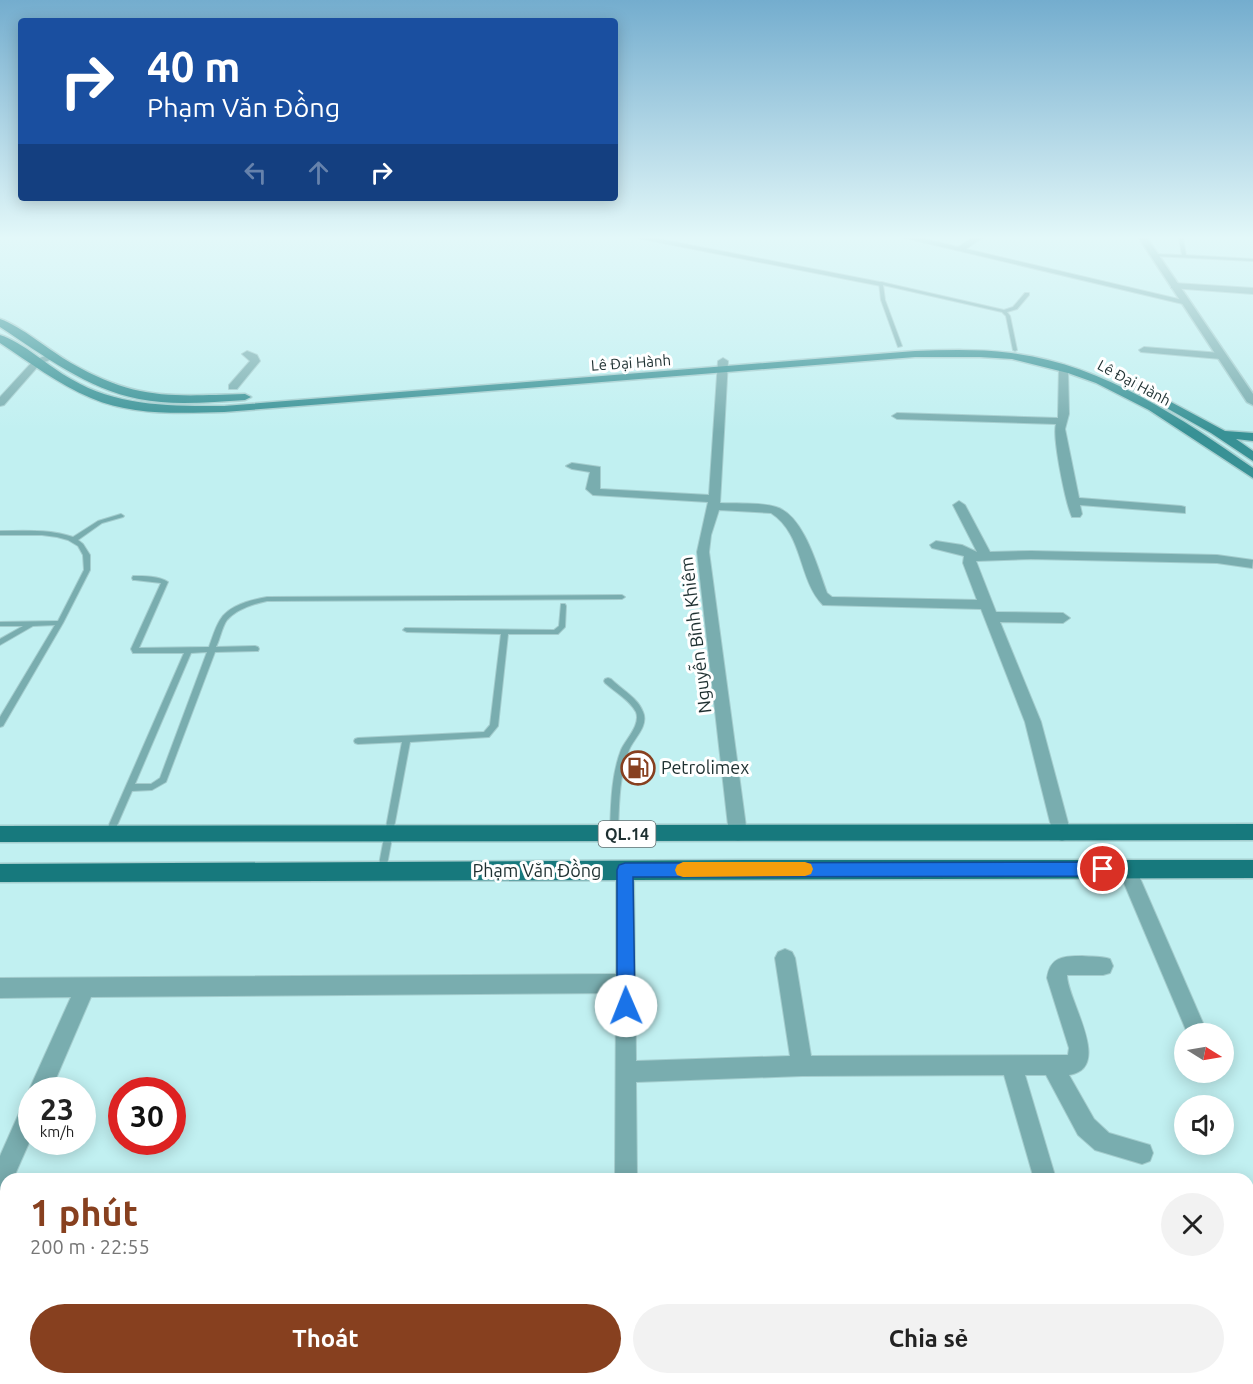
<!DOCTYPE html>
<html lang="vi">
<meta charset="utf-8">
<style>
:root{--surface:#fff;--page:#f2f2f2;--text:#222;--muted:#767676;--accent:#87401f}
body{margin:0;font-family:Ubuntu,sans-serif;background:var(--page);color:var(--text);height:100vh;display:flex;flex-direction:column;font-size:22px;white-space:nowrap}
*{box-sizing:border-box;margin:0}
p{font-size:20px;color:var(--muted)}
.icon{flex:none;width:33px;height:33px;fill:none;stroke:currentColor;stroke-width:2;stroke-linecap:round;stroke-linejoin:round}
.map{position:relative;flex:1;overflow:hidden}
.panel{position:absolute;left:0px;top:1173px;width:1254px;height:212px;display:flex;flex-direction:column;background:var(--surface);border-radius:18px 18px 0 0;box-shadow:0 3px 15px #0003}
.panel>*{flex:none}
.guide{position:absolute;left:18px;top:18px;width:600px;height:183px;border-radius:6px;box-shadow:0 3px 15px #0003;background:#1a4fa0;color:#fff;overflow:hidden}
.needle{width:39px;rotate:101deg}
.buttons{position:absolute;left:1174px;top:1023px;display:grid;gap:12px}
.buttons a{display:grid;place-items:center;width:60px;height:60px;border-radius:50%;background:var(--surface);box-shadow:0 3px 15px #0003;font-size:30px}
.speed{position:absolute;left:18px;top:1077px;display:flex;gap:12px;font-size:30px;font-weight:700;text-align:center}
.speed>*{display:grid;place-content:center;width:78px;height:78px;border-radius:50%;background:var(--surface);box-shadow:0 3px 15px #0003;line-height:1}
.speed small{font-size:15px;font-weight:400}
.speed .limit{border:9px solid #d22;background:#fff;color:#111}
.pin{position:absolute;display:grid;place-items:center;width:51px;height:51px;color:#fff;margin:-26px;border:3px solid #fff;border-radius:50%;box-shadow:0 2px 6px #0007}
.me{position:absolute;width:66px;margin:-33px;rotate:359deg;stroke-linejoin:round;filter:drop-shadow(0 0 4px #0008)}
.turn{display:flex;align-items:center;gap:21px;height:126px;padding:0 30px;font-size:27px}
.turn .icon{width:78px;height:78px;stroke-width:2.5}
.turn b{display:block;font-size:42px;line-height:51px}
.lanes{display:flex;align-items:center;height:57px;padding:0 30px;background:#0003;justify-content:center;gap:30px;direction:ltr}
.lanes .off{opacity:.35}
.round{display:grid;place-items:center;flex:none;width:63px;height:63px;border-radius:32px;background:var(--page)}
.summary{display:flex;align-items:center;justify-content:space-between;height:102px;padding:0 30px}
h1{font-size:36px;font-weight:600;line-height:45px;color:var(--accent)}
.button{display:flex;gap:12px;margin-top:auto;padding:12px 30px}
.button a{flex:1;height:69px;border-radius:36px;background:var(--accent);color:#fff;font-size:24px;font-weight:600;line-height:69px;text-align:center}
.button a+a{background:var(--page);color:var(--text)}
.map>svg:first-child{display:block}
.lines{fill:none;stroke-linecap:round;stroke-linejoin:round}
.service-casing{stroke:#a4cdce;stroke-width:2}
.minor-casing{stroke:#a4cdce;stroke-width:2}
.tertiary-casing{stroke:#a4cdce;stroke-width:3}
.secondary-casing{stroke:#a4cdce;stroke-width:3}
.primary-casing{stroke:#a4cdce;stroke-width:3}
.service{fill:#79adaf;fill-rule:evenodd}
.minor{fill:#79adaf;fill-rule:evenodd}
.tertiary{fill:#79adaf;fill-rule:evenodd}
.secondary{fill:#389195;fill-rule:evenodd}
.primary{fill:#17797d;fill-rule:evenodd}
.route{fill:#1a73e8;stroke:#114b97;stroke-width:1.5}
.slow{fill:#f59e0b}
.labels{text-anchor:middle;stroke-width:6;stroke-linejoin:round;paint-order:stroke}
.far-street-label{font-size:15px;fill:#1e3031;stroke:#fff}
.shield{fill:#fff;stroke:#626e6f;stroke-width:1.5}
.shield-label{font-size:16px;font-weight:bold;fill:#1e3031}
.street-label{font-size:18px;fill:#1e3031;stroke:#fff}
.poi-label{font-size:18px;fill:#1e3031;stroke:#fff;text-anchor:start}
</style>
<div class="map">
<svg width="1253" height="1384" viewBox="0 0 1253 1384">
<rect width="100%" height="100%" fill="#c1f0f1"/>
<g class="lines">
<defs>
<g id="service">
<path d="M1179,238H1183L1186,255L1253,259V261L1153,256L1151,255L1153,254L1182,255Z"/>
<path d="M881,282L1004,310L1013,307L1025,293H1029V295L1017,309L1007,312L1010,316L1017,350L1015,351L1013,350L1006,316L1002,312L883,285L885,300L902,346L898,347L881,300L879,283Z"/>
<path d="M121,514L124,516L123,517L102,523L78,540L83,544L90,555V570L63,623L3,726L0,727V717L55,625L33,626L0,645V639L23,626H0V622L58,621L84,570L83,555L78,546L68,540L57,537L42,535H0V531C25,531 49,529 73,537L98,521Z"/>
<path d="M133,576C144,576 159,576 168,582L139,648L209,647C212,639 215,628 220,620C229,605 251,600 267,597L622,595L625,597L622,599L267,601C253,604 237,609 227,620C222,627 220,639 216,647L255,646L258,647L259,649L258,651L215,652L166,782L152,790L132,791L112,837L109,838L106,837L105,834L184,653H133L131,649L161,583L135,580H133L132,578ZM207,652L160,778L151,784H135L191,653Z"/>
<path d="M561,604H565L566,606L565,627L558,634H508L498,726L489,737L410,742L386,870L385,873L382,874L379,873L378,870L402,742L358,744L355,743L354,741L355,739L358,738L484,732L490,725L501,634L407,632L403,630L405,628L554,630L559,626Z"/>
<path d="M608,678L611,679C621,689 638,698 643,712C649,726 634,738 629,750C619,776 619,805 618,833L617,836L614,837L611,836L610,833C611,805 611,776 621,750C626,739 641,725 636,712C630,700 615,692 605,683L604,681L605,679Z"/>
</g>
<g id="minor">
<path d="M637,238H654L885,283L881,286Z"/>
<path d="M905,238H920L958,247L972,238H982L966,249L1187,301L1183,304Z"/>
<path d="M1174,283L1253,288V294L1171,288V284Z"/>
<path d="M1144,347L1221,353L1226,356L1221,359L1141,352L1139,350Z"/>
<path d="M247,351L257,355L260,361L237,389H229V385L250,361L242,354Z"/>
<path d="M51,354L59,356L40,364L4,405L0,406V397L34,360Z"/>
<path d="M723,358L728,361L720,503C738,504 759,502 776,507C804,515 818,569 827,593L832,597L977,600L963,563L964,556L932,548L930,545L936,541L962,545L977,552L953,505L959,501L965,505L990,552L1031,551L1217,555L1253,560L1252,568L1217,563L1031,559L976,561L996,612L1063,613L1070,618L1063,623L1000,622L1041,722L1071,834L1068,839L1062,841L1056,839L1053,834L1025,722L981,609L823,605C798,580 804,534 771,513L719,510L711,535L709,552L747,834L744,839L738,841L732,839L729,834L697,552L708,502L593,495L586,489L590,472L572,469L566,466L572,463L600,467V489L709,495L718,361Z"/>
<path d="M1059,366L1068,368L1069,414L1065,429L1079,498L1181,506L1185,507V513L1080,505L1082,514L1080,517H1072C1066,505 1052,437 1056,424L897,419L892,416L897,413L1058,418Z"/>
<path d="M1127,861L1133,863L1136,869L1203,1023L1200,1030L1193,1033L1186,1030L1118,869L1121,863Z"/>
<path d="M625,862L631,864L634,870L636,1061L790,1056L775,958L778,952L785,949L792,952L795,958L811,1056L1068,1055L1069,1048L1047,978C1050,957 1063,956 1082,956C1091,957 1101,956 1110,959L1113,966L1110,973L1103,975H1067C1067,1000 1114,1068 1069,1075L1094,1119L1109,1133L1150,1145L1153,1153L1150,1161L1142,1164L1095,1150L1078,1135L1046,1075H1025L1056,1179H1034L1004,1075L802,1076L636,1082L637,1179H615L616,993L91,997L51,1090H32V1095L29,1090L71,997L0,998V978L616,974V870L619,864Z"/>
<path d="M32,1099V1136L13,1179H6V1191L0,1193V1156L24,1102Z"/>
<path d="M0,1267L6,1268V1292L0,1291Z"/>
<rect x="611" y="1378" width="26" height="6"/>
<path d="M1091,1378H1117L1119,1384H1093Z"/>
</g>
<path id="tertiary" d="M1139,238H1147L1253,394V405L1247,402Z"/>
<g id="secondary">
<path d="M0,319C21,326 50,351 71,363C137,401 172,396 245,394L251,397L245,400C210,402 173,406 139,399C87,389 43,355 0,327Z"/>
<path d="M0,335C23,342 49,367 71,379C118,407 171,406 224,406L915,351C947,350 979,349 1011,353C1102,364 1180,417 1253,468V478L1149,410L1096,383L1068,373L1012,359L980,357H915L224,412C181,413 132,416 91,398C58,384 29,362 0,343Z"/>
<path d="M1128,379L1225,431L1253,433V441L1236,439L1253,451V461L1211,433L1124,384L1122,382Z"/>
</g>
<g id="primary">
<path d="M1253,824V840L0,842V826Z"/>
<path d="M744,860H1253V878L0,882V864Z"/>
</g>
</defs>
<use href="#service" class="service-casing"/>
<use href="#minor" class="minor-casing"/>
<use href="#tertiary" class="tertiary-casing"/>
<use href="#secondary" class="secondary-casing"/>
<use href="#primary" class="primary-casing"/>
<use href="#service" class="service"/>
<use href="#minor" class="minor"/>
<use href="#tertiary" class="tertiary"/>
<use href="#secondary" class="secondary"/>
<use href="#primary" class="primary"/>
</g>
<linearGradient id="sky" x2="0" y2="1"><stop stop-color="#74adce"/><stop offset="0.55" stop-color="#e3f8f9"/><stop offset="1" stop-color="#e3f8f9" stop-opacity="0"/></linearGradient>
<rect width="1253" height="432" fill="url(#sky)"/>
<path class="route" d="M1103,862L1109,864L1111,869L1109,874L1103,876L633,877L635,1006L632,1012L626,1015L619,1012L617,1006V870L619,865L625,863Z"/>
<path class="slow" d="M683,862H805L811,864L813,869L811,874L805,876L683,877L677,875L675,870L677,865Z"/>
<defs>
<symbol id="fuel-ring" viewBox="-11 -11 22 22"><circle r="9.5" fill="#fff" stroke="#87401f" stroke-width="1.5"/><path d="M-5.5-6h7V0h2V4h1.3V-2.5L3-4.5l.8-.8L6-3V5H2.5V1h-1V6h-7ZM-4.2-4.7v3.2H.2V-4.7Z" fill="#87401f"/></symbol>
</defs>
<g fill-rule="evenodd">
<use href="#fuel-ring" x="619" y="749" width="38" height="38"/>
</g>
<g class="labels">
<g class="far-street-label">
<text transform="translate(631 363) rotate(-4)" y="5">Lê Đại Hành</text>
<text transform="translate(1134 383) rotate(28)" y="5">Lê Đại Hành</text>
</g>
<rect class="shield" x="598.5" y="821" width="57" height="26" rx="4.5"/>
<g class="shield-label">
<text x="627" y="840">QL.14</text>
</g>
<g class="street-label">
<text transform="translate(696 635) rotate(-97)" y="6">Nguyễn Bỉnh Khiêm</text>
<text x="537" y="877">Phạm Văn Đồng</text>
</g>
<g class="poi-label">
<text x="661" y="774">Petrolimex</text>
</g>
</g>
</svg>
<div class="buttons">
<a><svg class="needle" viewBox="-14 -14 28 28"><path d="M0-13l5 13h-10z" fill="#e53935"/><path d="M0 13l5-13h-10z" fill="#767676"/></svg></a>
<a><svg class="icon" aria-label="sound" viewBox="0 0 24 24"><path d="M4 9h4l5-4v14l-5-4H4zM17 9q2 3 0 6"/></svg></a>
</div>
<div class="speed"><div>23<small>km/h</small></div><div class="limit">30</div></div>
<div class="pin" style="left:1103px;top:869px;background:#d93025"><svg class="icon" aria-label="arrive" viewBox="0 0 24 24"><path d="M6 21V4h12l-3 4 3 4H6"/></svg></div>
<svg class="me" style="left:626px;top:1006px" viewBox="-20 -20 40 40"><circle r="19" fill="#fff"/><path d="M0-13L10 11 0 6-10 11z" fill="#1a73e8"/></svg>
<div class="guide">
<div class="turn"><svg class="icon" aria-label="right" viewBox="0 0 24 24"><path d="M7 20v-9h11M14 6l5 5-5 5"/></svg><div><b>40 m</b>Phạm Văn Đồng</div></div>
<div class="lanes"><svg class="icon off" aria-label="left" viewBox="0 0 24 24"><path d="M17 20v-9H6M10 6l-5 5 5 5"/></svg><svg class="icon off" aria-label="ahead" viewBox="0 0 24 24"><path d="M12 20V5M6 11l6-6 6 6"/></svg><svg class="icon" aria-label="right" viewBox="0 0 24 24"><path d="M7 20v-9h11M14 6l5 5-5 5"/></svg></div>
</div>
<section class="panel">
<div class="summary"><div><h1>1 phút</h1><p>200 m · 22:55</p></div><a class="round"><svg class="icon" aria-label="close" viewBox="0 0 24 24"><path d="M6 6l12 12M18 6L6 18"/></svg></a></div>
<div class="button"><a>Thoát</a><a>Chia sẻ</a></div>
</section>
</div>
